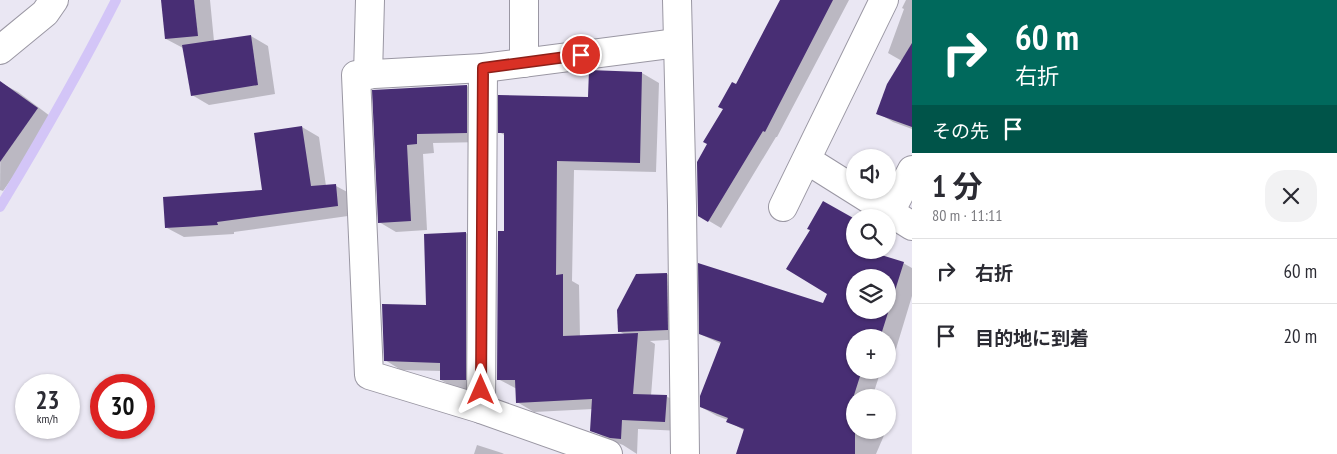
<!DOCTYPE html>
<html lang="ja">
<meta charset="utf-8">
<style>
:root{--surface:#fff;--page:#f2f2f3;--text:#2b2b33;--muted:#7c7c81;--line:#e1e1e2}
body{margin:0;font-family:"PT Sans Narrow","Noto Sans JP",sans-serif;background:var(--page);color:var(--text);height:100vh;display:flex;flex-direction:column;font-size:19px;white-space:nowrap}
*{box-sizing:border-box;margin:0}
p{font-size:16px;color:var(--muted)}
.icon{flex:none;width:28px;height:28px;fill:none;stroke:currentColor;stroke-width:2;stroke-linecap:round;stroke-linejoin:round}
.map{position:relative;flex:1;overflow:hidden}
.side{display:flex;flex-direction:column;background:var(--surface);width:425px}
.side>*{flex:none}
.hud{background:#00695c;color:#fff;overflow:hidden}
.fabs{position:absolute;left:846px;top:149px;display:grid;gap:10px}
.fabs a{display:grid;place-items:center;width:50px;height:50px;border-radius:50%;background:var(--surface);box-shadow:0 1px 4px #0004;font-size:25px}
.speed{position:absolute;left:15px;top:374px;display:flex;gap:10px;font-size:25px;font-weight:700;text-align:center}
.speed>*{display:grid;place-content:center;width:65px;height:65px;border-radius:50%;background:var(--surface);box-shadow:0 1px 4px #0004;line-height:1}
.speed small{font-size:12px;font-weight:400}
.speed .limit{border:8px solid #d22;background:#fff;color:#111}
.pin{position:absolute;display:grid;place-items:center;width:42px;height:42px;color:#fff;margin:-21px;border:2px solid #fff;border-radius:50%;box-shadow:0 1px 5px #0007}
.me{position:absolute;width:55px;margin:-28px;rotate:0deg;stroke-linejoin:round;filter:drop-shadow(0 0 4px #0008)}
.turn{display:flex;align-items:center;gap:18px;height:105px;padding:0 20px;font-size:22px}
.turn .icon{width:65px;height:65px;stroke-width:2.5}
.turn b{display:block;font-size:35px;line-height:42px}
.then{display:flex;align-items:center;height:48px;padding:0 20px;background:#0003;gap:10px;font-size:19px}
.round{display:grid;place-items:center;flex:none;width:52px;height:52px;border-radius:20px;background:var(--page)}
.overview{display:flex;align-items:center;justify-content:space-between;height:85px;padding:0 20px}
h1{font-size:30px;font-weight:700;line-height:38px}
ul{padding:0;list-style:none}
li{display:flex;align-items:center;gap:15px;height:65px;padding:0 20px;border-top:1px solid var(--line)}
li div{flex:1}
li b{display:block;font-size:19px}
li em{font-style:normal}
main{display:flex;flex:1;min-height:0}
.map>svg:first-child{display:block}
.shadow{fill:#0003;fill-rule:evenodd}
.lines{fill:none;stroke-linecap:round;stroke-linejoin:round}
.stream{stroke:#d3c5f7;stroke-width:10}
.building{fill:#482e74;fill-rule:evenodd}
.street-casing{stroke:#9a97a3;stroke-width:30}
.street{stroke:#fff;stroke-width:28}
.route-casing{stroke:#8d1f18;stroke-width:12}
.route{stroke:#d93025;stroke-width:9}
</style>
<main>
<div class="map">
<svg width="912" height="454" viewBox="0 0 912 454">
<rect width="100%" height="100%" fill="#eae7f3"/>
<g class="shadow">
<path d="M162,0H210L214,41L251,36L268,46L275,94L209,105L192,95L183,48L166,39Z"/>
<path d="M781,0H849L777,137H776L721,228L699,215L708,143L736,85Z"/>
<path d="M906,0H912V129L893,122L878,113L902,61L888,53L904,9L902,8Z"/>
<path d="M590,71L642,73L659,83L656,172L574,170L572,281L579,285L580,337L624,334L619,331L667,274L684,284V339L650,341L655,344L651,396H666L683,406L682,431L638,429L637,454L623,445L609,440L592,430L593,409L534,412L517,402V389L498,379L505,232L506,136L499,132L589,98Z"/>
<path d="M1,83L18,92L54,119L3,191L0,190Z"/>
<path d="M467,86L484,96V142L433,143L434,153L423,154L427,230L396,232L379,222L374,91Z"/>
<path d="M302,127L319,137L326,186H336L353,195L355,215L234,232V234L184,237L167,228L263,191Z"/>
<path d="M855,221V250H861L903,263L912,268V296L889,372L881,370H888V338H855V370H881L872,398H855V430H880L885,433L876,454H737L745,431L728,421V420L717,416L701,407L721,344L700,334L824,305ZM855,278H888V310H855Z"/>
<path d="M466,233L482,243L481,389H457L441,380V371L401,370L385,360L428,307L425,235Z"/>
<path d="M477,445L502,453L504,454H474Z"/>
</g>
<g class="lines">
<path class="stream" d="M0,207C41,139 80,71 116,0"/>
</g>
<g class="building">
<path d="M161,0H194L198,36L165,39Z"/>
<path d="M780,0H833L765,132L763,131L708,222L698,216L697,162L707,144L703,142L723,109L718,107L732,82L736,84Z"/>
<path d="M251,35L258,85L191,96L182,45Z"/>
<path d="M912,43V127L876,114L887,84Z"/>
<path d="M589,70L642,72L640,163L557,161L556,275L563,274V336L638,333L633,394L667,395L665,422L622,420L621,439L610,438L590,431L592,399L516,403L515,380H497L498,231H504V133H498V95L588,97Z"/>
<path d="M0,81L38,108L0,162Z"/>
<path d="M467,85V133L417,134V144L407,145L411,221L378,223L372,90Z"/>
<path d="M302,126L311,186L336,184L338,206L217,222L218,225L165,228L163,197L262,190L254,133Z"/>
<path d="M823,201L855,219V250H865L904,262L880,338H855V370H862L848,414L855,416V454H736L744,429L726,422L728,418L700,407V396L721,342L699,334L698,263L823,303L827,294L786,269L810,230L807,229ZM855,278H888V310H855Z"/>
<path d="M466,232V380H440V363L384,361L382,304L426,305L424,234Z"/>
<path d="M667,273L668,330L618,332L617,310L636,274Z"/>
</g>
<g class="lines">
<defs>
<g id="street">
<path d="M677,0L682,206L685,454"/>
<path d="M0,50L45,13L54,0"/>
<path d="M524,63V0"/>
<path d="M368,75L370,0"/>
<path d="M807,160L912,226"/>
<path d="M783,207L884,0"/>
<path d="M890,212L912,170"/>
<path d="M481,409L483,68"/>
<path d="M608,454L481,409L369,375L356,75L483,68L677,43"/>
</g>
</defs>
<use href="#street" class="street-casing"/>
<use href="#street" class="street"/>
</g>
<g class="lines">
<defs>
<path id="route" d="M481,390L483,68L581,55"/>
</defs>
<use href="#route" class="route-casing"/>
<use href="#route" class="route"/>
</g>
</svg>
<div class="fabs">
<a><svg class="icon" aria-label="sound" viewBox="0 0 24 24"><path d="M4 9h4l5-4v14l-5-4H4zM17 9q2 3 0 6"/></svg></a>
<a><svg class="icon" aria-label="search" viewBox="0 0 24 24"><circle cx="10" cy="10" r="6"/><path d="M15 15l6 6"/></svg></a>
<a><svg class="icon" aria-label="layers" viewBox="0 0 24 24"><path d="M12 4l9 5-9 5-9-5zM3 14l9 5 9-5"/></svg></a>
<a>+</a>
<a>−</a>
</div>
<div class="speed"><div>23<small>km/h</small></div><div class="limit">30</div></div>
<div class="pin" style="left:581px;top:55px;background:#d93025"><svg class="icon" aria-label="arrive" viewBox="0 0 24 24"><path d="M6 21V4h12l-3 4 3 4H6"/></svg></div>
<svg class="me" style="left:481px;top:390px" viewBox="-20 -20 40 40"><path d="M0-17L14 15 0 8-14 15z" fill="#d93025" stroke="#fff" stroke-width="4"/></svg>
</div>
<section class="side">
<div class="hud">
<div class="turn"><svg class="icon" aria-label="right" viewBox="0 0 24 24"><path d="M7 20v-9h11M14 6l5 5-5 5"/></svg><div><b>60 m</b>右折</div></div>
<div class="then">その先<svg class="icon" aria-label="arrive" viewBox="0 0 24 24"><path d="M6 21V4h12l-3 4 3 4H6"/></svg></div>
</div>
<div class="overview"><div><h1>1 分</h1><p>80 m · 11:11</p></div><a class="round"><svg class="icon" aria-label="close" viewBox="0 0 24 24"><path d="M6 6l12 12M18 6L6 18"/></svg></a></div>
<ul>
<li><svg class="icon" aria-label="right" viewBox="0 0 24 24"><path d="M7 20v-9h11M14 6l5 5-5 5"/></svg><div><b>右折</b></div><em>60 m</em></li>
<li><svg class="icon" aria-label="arrive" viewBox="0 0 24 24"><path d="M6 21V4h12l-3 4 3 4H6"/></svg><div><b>目的地に到着</b></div><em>20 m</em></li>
</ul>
</section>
</main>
